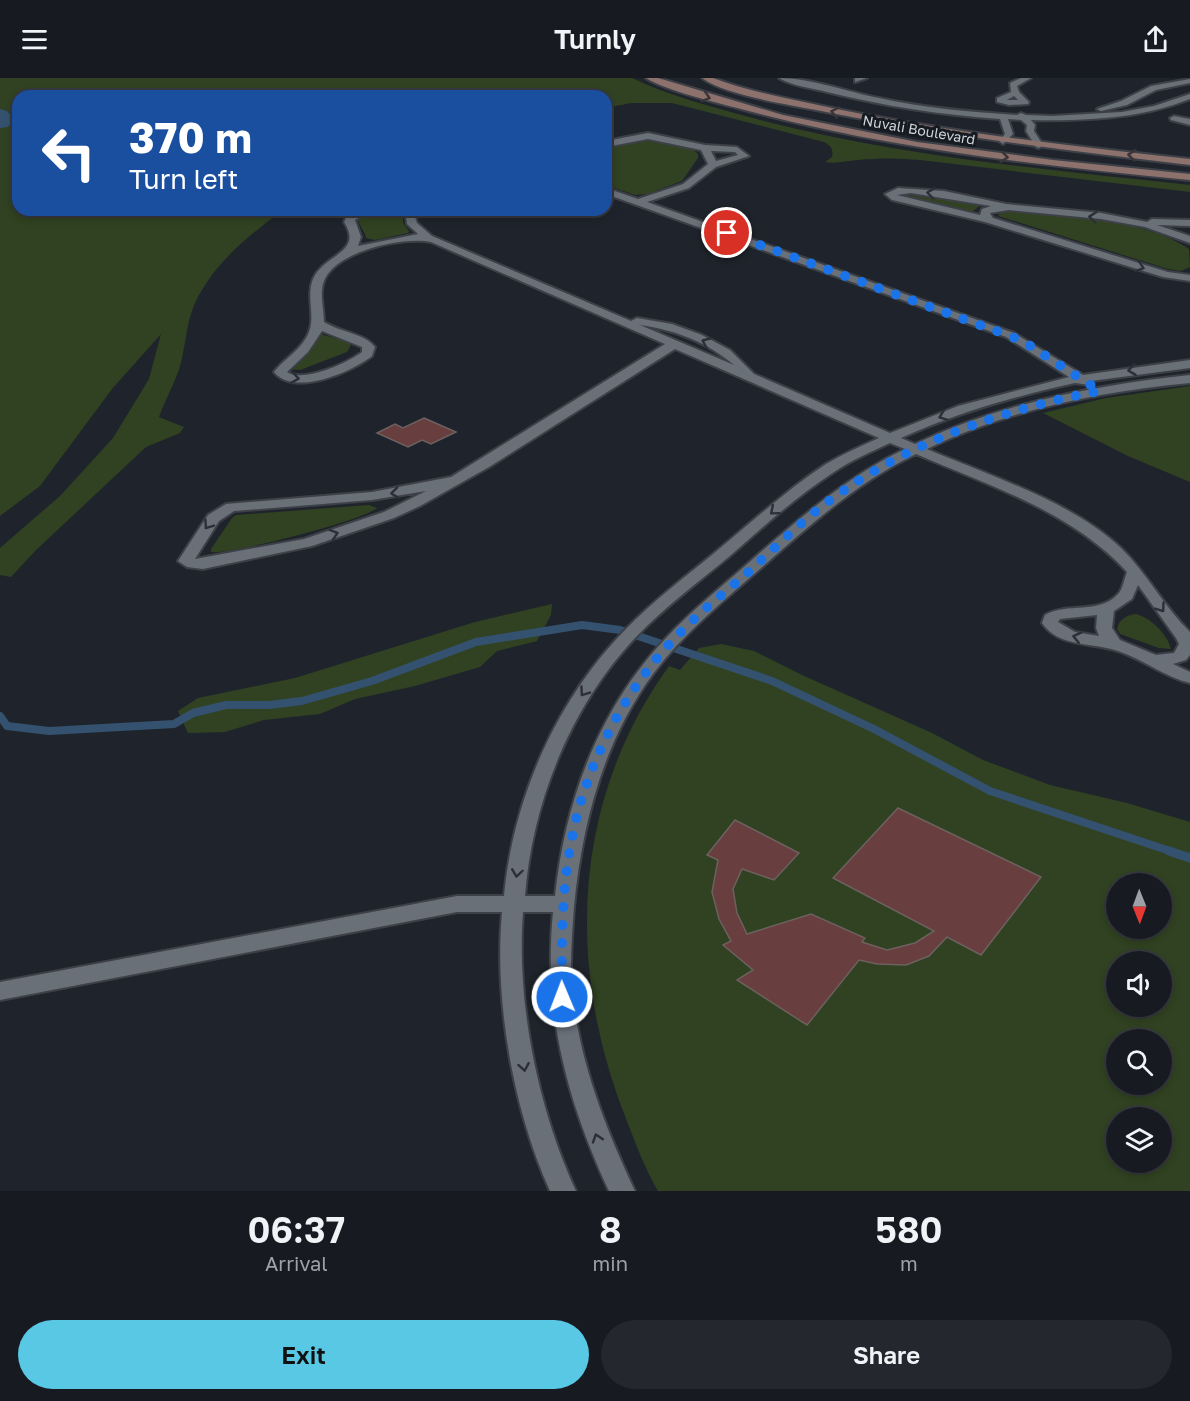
<!DOCTYPE html>
<style>
:root{--surface:#171b21;--page:#24282e;--text:#f1f3f6;--muted:#9ea1a5;--line:#36393f;--accent:#58c8e4}
body{margin:0;font-family:"Golos Text",sans-serif;background:var(--page);color:var(--text);height:100vh;display:flex;flex-direction:column;font-size:22px;white-space:nowrap}
*{box-sizing:border-box;margin:0}
p{font-size:20px;color:var(--muted)}
.icon{flex:none;width:33px;height:33px;fill:none;stroke:currentColor;stroke-width:2;stroke-linecap:round;stroke-linejoin:round}
.map{position:relative;height:1113px;overflow:hidden}
.details{display:flex;flex-direction:column;background:var(--surface);flex:1}
.details>*{flex:none}
.guide{position:absolute;left:12px;top:12px;width:600px;height:126px;border-radius:18px;box-shadow:0 3px 9px #0003,0 0 0 2px var(--line);background:#1a4fa0;color:#fff;overflow:hidden}
.needle{width:39px;rotate:179deg}
.controls{position:absolute;left:1106px;top:795px;display:grid;gap:12px}
.controls a{display:grid;place-items:center;width:66px;height:66px;border-radius:50%;background:var(--surface);box-shadow:0 3px 9px #0003,0 0 0 2px var(--line);font-size:30px}
.pin{position:absolute;display:grid;place-items:center;width:51px;height:51px;color:#fff;margin:-26px;border:3px solid #fff;border-radius:50%;box-shadow:0 2px 6px #0007}
.me{position:absolute;width:66px;margin:-33px;rotate:359deg;stroke-linejoin:round;filter:drop-shadow(0 0 4px #0008)}
.turn{display:flex;align-items:center;gap:21px;height:126px;padding:0 18px;font-size:27px}
.turn .icon{width:78px;height:78px;stroke-width:2.5}
.turn b{display:block;font-size:42px;line-height:51px}
.eta{display:flex;justify-content:space-evenly;align-items:center;height:102px;text-align:center}
.eta b{font-size:36px;font-weight:600;line-height:42px}
.button{display:flex;gap:12px;margin-top:auto;padding:12px 18px}
.button a{flex:1;height:69px;border-radius:36px;background:var(--accent);color:#111;font-size:24px;font-weight:600;line-height:69px;text-align:center}
.button a+a{background:var(--page);color:var(--text)}
header{display:flex;justify-content:space-between;align-items:center;height:78px;padding:0 18px;background:var(--surface);font-size:27px;font-weight:600}
.map>svg:first-child{display:block}
.green{fill:#304221;fill-rule:evenodd}
.lines{fill:none;stroke-linecap:round;stroke-linejoin:round}
.stream-far1{stroke:#34526f;stroke-width:8}
.stream{stroke:#34526f;stroke-width:9}
.river{fill:#34526f;fill-rule:evenodd}
.building{fill:#683e3e;stroke:#6d6160;stroke-width:1.5}
.minor-casing{stroke:#3d4047;stroke-width:4}
.secondary-casing{stroke:#3d4047;stroke-width:4}
.minor{fill:#697078;fill-rule:evenodd}
.secondary{fill:#8c716c;fill-rule:evenodd}
.oneway{stroke:#393538}
.oneway2{stroke:#2b3038}
.route{stroke:#1a73e8;stroke-width:10;stroke-dasharray:0 18}
.labels{text-anchor:middle;stroke-width:6;stroke-linejoin:round;paint-order:stroke}
.far-street-label{font-size:14px;fill:#d0d3d8;stroke:#161b22}
</style>
<header><svg class="icon" aria-label="menu" viewBox="0 0 24 24"><path d="M4 6h16M4 12h16M4 18h16"/></svg>Turnly<svg class="icon" aria-label="share" viewBox="0 0 24 24"><path d="M12 15V3M7 8l5-5 5 5M5 13v7h14v-7"/></svg></header>
<div class="map">
<svg width="1190" height="1113" viewBox="0 0 1190 1113">
<rect width="100%" height="100%" fill="#1f242c"/>
<g class="green">
<path d="M0,0H632C670,18 709,28 749,39C893,78 1042,91 1190,107V114L920,82C899,80 878,80 858,82C846,83 837,86 825,84L832,79C834,71 830,67 824,64L672,25H631L606,30V18H18V132H283C248,158 214,185 195,225C186,245 186,267 180,288C175,305 165,322 159,339L184,349L180,355L146,369L35,473L11,499L0,497V470L60,418L113,360L149,301L161,256L112,311L40,408L0,438Z"/>
<path d="M640,62C658,61 685,64 698,76V80L682,103L647,116L635,117L606,107V69Z"/>
<path d="M903,116L923,117L981,127L973,133L967,134Z"/>
<path d="M380,133L403,138V145L409,153L408,155L375,162L366,160C365,153 357,145 358,140L364,136Z"/>
<path d="M1006,133C1062,138 1143,140 1189,171L1190,189L1181,193L1168,191L998,138L1000,134Z"/>
<path d="M320,256L348,264L351,267L347,274L300,292L286,291Z"/>
<path d="M1190,308V404L1128,378L1043,335L1106,320Z"/>
<path d="M369,427L377,430C364,442 230,477 211,474V471L232,440L236,437Z"/>
<path d="M552,526L551,537L537,563L497,573L480,589L415,608L355,621L320,636L264,642L225,654L188,655L178,633L198,620L295,600L475,544Z"/>
<path d="M1136,536C1151,540 1167,556 1171,571L1159,570L1120,556L1117,551C1119,541 1127,537 1136,536Z"/>
<path d="M721,566L754,573L802,597L932,655L983,682L1050,707L1127,725L1190,744V1113H658C644,1089 635,1064 625,1038C566,887 572,722 669,588L680,592L699,570ZM1116,806H1161V850H1116ZM1116,884H1161V928H1116ZM1116,962H1161V1006H1116ZM1116,1040H1161V1084H1116Z"/>
</g>
<g class="lines">
<path class="stream-far1" d="M0,638L7,648L49,653L174,646L193,635L226,627H269L302,623L372,603L476,564L582,547L620,552L772,603L874,651L990,713L1173,774"/>
<path class="stream" d="M1169,773L1190,780"/>
<path class="river" d="M0,31L7,33L14,41L8,49L0,50Z"/>
</g>
<g class="building">
<path d="M424,340L456,354L431,366L422,362L408,369L377,355L395,346L403,350Z"/>
<path d="M898,730L1041,799L981,877L947,859L929,878L906,887L877,886L859,882L807,947L737,902L753,892L723,867L731,863L719,841L712,814L718,782L707,777L735,742L799,775L774,802L742,791L733,811L737,835L747,856L811,836L865,860L862,864L887,872L915,865L934,853L833,800Z"/>
</g>
<g class="lines">
<defs>
<g id="minor">
<path d="M779,0C810,0 848,14 879,20C924,30 971,34 1017,37L1021,35L1026,37L1052,38L1122,34L1154,28L1190,16V21C1139,41 1085,43 1031,42L1035,47L1034,53L1043,67L1039,70L1036,69L1026,53L1027,47L1021,42L1008,41L1013,56L1003,66L999,63L1005,56L1000,41C942,37 884,28 827,14C812,10 792,8 779,0Z"/>
<path d="M855,0H867L855,4Z"/>
<path d="M1021,0H1031L1017,8L1019,14L1029,24L1028,26L1009,27L997,24V20L1011,14L1010,5ZM1014,18L1018,22H1007Z"/>
<path d="M1190,1V5L1156,12L1127,27L1101,33L1097,31L1121,23L1151,8Z"/>
<path d="M1174,38L1190,41V47L1171,42L1170,40Z"/>
<path d="M648,55L705,67L737,69L749,78L716,89L689,110L647,124L1014,255L1083,297L1190,282V290L1091,303L1090,307L1075,305C1015,318 957,335 901,360L915,366C1002,325 1096,307 1190,297V305C1099,314 1010,331 927,371C988,397 1073,424 1121,470C1147,495 1164,529 1190,554V577L1186,582L1173,586L1190,594V605C1164,599 1143,581 1118,573C1092,564 1059,570 1042,545L1045,537C1067,524 1099,537 1118,516C1123,511 1124,501 1127,494C1071,433 990,408 916,376C856,405 809,448 760,491C722,524 683,556 653,596C603,664 582,746 574,829C572,859 569,890 573,920C581,988 606,1051 635,1113H609C567,1023 543,934 553,834H523C516,924 538,1031 576,1113H550C513,1031 494,923 502,834H457L0,922V904L457,818H504C513,720 557,621 626,551C655,521 688,497 719,471C754,442 788,411 826,386C843,376 861,368 879,360L675,271L489,389L420,428L394,440L312,468L203,491L187,489L178,483L208,437L226,426L372,414L451,399L665,266L431,164C404,158 335,173 324,203C319,216 324,230 324,244C339,254 364,255 375,269L372,278C352,294 294,319 274,294C283,282 298,274 306,260C318,241 305,221 313,201C324,176 364,175 344,144L347,138L359,132H372L355,142L361,159L358,168L418,156L407,146L406,139L395,132H407L414,136L417,145L432,158L631,243L637,240L672,246L702,257L730,272L754,296L890,355L958,328L1069,299L1006,259L606,116V110L638,121L683,106L708,86L701,72L648,61L606,69V63ZM711,73L735,74L738,77L716,83ZM640,247C675,252 707,264 734,287ZM322,253L362,269V274C347,285 304,305 287,294L308,274ZM890,365L905,371C848,398 801,439 754,480C724,507 693,531 666,560C599,630 565,723 555,818H525C532,724 572,625 638,557C667,527 700,503 731,477C764,448 797,418 834,394C851,382 871,374 890,365ZM426,413L384,434L304,461L195,481L219,443L234,433L372,422ZM1138,507L1176,560L1179,566L1174,575L1156,577L1120,562L1112,550L1114,533L1132,521ZM1097,537L1096,550L1099,558L1075,554L1058,544L1060,541Z"/>
<path d="M898,110L944,113L1006,126L1101,135L1147,144L1152,141L1190,142V148L1157,147L1190,158V165L1145,149L1101,141L1009,132L990,135L993,140L1168,194L1190,197V203L1163,199L985,144L892,122L885,116ZM911,115L991,128L982,131L980,137L897,117Z"/>
</g>
<g id="secondary">
<path d="M646,0H658L783,37L917,64L1053,82L1190,96V102C1039,87 888,71 741,31C718,25 664,12 646,0Z"/>
<path d="M702,0H713C753,15 795,22 837,31C954,55 1072,68 1190,81V87C1064,72 940,57 816,32C786,26 725,17 702,0Z"/>
</g>
</defs>
<use href="#minor" class="minor-casing"/>
<use href="#secondary" class="secondary-casing"/>
<use href="#minor" class="minor"/>
<use href="#secondary" class="secondary"/>
</g>
<defs><path id="oneway-chevron" d="M-2-3.5L2.5 0L-2 3.5" fill="none" stroke-width="1.6" stroke-linecap="round" stroke-linejoin="round" transform="scale(1.5)"/></defs>
<g class="oneway">
<use href="#oneway-chevron" transform="translate(706 19) rotate(18)"/>
<use href="#oneway-chevron" transform="translate(835 34) rotate(-168)"/>
<use href="#oneway-chevron" transform="translate(1132 77) rotate(-174)"/>
<use href="#oneway-chevron" transform="translate(1004 79) rotate(7)"/>
</g>
<g class="oneway2">
<use href="#oneway-chevron" transform="translate(931 115) rotate(-172)"/>
<use href="#oneway-chevron" transform="translate(1093 139) rotate(-174)"/>
<use href="#oneway-chevron" transform="translate(1140 189) rotate(17)"/>
<use href="#oneway-chevron" transform="translate(706 264) rotate(-157)"/>
<use href="#oneway-chevron" transform="translate(1132 292) rotate(173)"/>
<use href="#oneway-chevron" transform="translate(295 300) rotate(9)"/>
<use href="#oneway-chevron" transform="translate(943 338) rotate(159)"/>
<use href="#oneway-chevron" transform="translate(395 415) rotate(173)"/>
<use href="#oneway-chevron" transform="translate(774 433) rotate(140)"/>
<use href="#oneway-chevron" transform="translate(208 447) rotate(125)"/>
<use href="#oneway-chevron" transform="translate(334 456) rotate(-18)"/>
<use href="#oneway-chevron" transform="translate(1161 530) rotate(54)"/>
<use href="#oneway-chevron" transform="translate(1077 559) rotate(-167)"/>
<use href="#oneway-chevron" transform="translate(584 614) rotate(125)"/>
<use href="#oneway-chevron" transform="translate(517 795) rotate(98)"/>
<use href="#oneway-chevron" transform="translate(524 989) rotate(80)"/>
<use href="#oneway-chevron" transform="translate(597 1060) rotate(-108)"/>
</g>
<g class="lines">
<path class="route" d="M562,919C561,848 562,776 586,708C605,652 638,597 680,555C700,534 723,516 744,498C772,473 799,445 829,423C908,364 1004,331 1100,313L1024,264L1010,258L727,155"/>
</g>
<g class="labels">
<g class="far-street-label">
<text transform="translate(919 52) rotate(10)" y="5">Nuvali Boulevard</text>
</g>
</g>
</svg>
<div class="controls">
<a><svg class="needle" viewBox="-14 -14 28 28"><path d="M0-13l5 13h-10z" fill="#e53935"/><path d="M0 13l5-13h-10z" fill="#9ea1a5"/></svg></a>
<a><svg class="icon" aria-label="sound" viewBox="0 0 24 24"><path d="M4 9h4l5-4v14l-5-4H4zM17 9q2 3 0 6"/></svg></a>
<a><svg class="icon" aria-label="search" viewBox="0 0 24 24"><circle cx="10" cy="10" r="6"/><path d="M15 15l6 6"/></svg></a>
<a><svg class="icon" aria-label="layers" viewBox="0 0 24 24"><path d="M12 4l9 5-9 5-9-5zM3 14l9 5 9-5"/></svg></a>
</div>
<div class="pin" style="left:727px;top:155px;background:#d93025"><svg class="icon" aria-label="arrive" viewBox="0 0 24 24"><path d="M6 21V4h12l-3 4 3 4H6"/></svg></div>
<svg class="me" style="left:562px;top:919px" viewBox="-20 -20 40 40"><circle r="17" fill="#1a73e8" stroke="#fff" stroke-width="3"/><path d="M0-11L8 9 0 5-8 9z" fill="#fff"/></svg>
<div class="guide">
<div class="turn"><svg class="icon" aria-label="left" viewBox="0 0 24 24"><path d="M17 20v-9H6M10 6l-5 5 5 5"/></svg><div><b>370 m</b>Turn left</div></div>
</div>
</div>
<section class="details">
<div class="eta">
<div><b>06:37</b><p>Arrival</p></div>
<div><b>8</b><p>min</p></div>
<div><b>580</b><p>m</p></div>
</div>
<div class="button"><a>Exit</a><a>Share</a></div>
</section>
